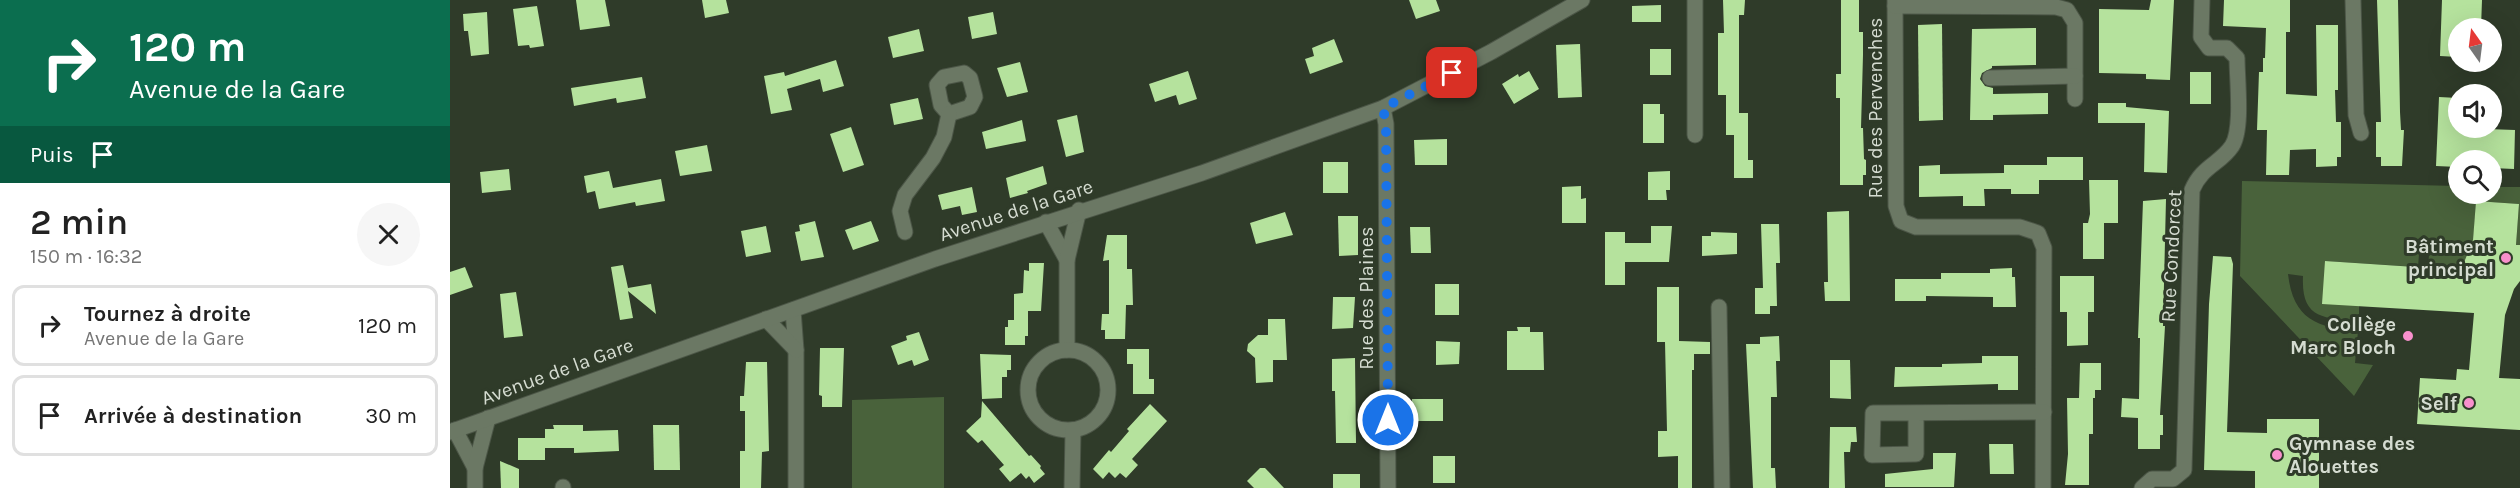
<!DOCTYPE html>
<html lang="fr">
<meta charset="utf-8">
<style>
:root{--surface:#fff;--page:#f6f6f6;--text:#222;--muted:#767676;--line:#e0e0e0}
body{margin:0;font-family:Karla,sans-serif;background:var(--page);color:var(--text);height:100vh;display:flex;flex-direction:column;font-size:22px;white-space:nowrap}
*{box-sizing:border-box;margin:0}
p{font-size:20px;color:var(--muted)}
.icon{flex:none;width:33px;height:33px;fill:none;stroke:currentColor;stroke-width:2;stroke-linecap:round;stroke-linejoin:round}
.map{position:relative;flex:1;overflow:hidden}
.drawer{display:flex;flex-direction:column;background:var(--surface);width:450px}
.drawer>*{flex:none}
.hud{background:#0b6e4f;color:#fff;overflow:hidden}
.needle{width:39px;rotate:346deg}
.controls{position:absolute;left:1998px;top:18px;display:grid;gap:12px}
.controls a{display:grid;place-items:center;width:54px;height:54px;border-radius:50%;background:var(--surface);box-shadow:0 6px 24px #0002;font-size:30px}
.pin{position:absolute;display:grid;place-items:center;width:51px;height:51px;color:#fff;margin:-26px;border-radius:12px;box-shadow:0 3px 9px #0006}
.me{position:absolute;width:66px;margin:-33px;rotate:0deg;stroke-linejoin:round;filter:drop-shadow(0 0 4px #0008)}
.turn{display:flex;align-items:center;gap:21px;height:126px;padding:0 30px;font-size:27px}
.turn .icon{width:78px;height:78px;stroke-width:2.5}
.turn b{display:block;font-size:42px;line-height:51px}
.then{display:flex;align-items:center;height:57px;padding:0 30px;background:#0003;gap:12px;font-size:22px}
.round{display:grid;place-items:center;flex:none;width:63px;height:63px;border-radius:32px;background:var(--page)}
.overview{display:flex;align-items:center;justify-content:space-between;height:102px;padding:0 30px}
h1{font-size:36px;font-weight:600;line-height:45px}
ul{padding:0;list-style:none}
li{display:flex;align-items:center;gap:18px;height:81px;margin:0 12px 9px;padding:0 18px;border:3px solid var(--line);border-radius:12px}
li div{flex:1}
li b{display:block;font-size:22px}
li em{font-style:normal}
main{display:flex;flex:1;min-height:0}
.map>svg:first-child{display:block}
.green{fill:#49623b}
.building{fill:#b5e29d}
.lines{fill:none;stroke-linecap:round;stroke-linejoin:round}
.minor-casing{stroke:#4c5647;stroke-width:17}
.tertiary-casing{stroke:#4c5647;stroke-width:17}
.minor{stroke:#6b7864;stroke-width:15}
.tertiary{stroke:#6b7864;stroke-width:15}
.route{stroke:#1a73e8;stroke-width:10;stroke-dasharray:0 18}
.poi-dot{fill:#f890cc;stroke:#2f3b29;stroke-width:2}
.labels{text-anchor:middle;stroke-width:6;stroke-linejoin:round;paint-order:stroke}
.street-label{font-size:20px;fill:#d5dcd1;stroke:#2f3b29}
.poi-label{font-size:20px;font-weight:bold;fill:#d5dcd1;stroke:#2f3b29;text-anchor:end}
</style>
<main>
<section class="drawer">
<div class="hud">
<div class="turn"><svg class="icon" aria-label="right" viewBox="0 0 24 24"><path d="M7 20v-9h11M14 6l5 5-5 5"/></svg><div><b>120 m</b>Avenue de la Gare</div></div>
<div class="then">Puis<svg class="icon" aria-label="arrive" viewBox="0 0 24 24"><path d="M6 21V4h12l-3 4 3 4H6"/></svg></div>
</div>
<div class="overview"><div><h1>2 min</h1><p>150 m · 16:32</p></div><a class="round"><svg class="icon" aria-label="close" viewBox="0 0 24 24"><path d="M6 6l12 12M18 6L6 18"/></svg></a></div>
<ul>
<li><svg class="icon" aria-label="right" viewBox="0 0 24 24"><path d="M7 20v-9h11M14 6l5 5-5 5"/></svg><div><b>Tournez à droite</b><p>Avenue de la Gare</p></div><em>120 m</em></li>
<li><svg class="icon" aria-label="arrive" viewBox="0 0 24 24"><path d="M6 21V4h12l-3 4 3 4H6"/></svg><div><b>Arrivée à destination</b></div><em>30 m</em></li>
</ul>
</section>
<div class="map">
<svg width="2070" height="488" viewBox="0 0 2070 488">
<rect width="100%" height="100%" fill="#2f3b29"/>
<g class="green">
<path d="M1792,181L2008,186V194H2042V187H2070V245H2066L2069,204L2026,201L2023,243L2012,267L2016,270L1978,268L1979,255L1969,254L1968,267L1875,261L1909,306V321C1873,318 1851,319 1853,276L1838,274C1843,319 1867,328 1908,331L1905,363L1923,365L1904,396L1790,276Z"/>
<path d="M494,397V488H402V400Z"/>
</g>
<g class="building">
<path d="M126,0H155L160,26L130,30Z"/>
<path d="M252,0H276L279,13L255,18Z"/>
<path d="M959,0H986L990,11L966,19Z"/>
<path d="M1273,0H1295L1294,15H1289V113H1298V160H1303V178H1284V135H1276V95H1268V33H1274Z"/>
<path d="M1391,0H1409V32H1413V55L1411,128H1413L1414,159L1416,160V175H1413V185H1390V98H1386V74H1391Z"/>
<path d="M1701,0H1724L1720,80L1696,79V74L1649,73V9L1699,10Z"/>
<path d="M1774,0H1840V32H1836V94L1867,96L1866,25H1888V90H1885L1886,122H1891V157H1887V166L1866,167V149L1840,150L1839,175H1816L1817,130H1807L1809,72H1813V58H1815L1816,28L1773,26Z"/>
<path d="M1927,0H1948L1950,112L1951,130H1954L1952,166H1931V157H1926V122H1931Z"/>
<path d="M1992,0H2032L2031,28H2008V57L1990,56Z"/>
<path d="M1211,5V22H1182V6Z"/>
<path d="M87,6L94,46L80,48L79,45L68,46L63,9Z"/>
<path d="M37,12L39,54L21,56L18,31H14L13,14Z"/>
<path d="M543,12L547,34L522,39L518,17Z"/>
<path d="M1492,24L1493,120L1469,121L1468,25Z"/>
<path d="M1586,28V65L1542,66V68L1532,73L1530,79L1535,86L1543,88V94L1598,93V114L1543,115V120H1520L1522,29Z"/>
<path d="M469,29L474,51L443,58L438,37Z"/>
<path d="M884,39L893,62L860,74L855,59L864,56L862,48Z"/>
<path d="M1130,44L1132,97L1108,98L1106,45Z"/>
<rect x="1200" y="49" width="21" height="26"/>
<path d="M386,60L394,86L373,92L370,79L337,89L342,110L321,114L314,76L334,72L335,76Z"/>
<path d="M570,62L578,92L557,97L547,68Z"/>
<path d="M738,71L747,99L729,105L726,95L705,102L699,84Z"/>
<path d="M1079,71L1089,89L1064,104L1052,84L1068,74L1069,77Z"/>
<rect x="1740" y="72" width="21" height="32"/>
<path d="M192,77L196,98L167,103L166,98L124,106L121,88Z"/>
<path d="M1989,97L2008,98V128L2065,130L2064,169L2042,168V160H2008V167L1986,166Z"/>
<path d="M468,98L473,119L444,125L440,104Z"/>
<path d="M1648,103H1676V107L1719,111L1717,173L1694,172L1695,123H1648Z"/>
<path d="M1193,104H1210V114H1214V143H1193Z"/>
<path d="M627,115L634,152L616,157L607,120Z"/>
<path d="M572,120L576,141L536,149L532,132Z"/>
<path d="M401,127L414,165L393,172L380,134Z"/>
<path d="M997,139V165H965L964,140Z"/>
<path d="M257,145L262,171L230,176L225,151Z"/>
<path d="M1597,157H1633V180H1589V194H1561V189H1534L1535,206H1513V196L1469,197V166L1490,165V174L1554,173V165H1597Z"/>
<rect x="873" y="162" width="25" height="31"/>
<path d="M593,166L597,184L577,191L578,193L560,198L556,178Z"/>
<path d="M59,169L61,190L32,193L30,172Z"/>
<path d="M159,171L163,188L211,179L215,201L186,206L185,202L149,209L145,191L137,193L134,176Z"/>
<path d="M1220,171V190H1216L1217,200H1198V172Z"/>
<path d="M1639,180H1668V223H1654V259H1633V223H1638L1640,214Z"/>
<path d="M1131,186V199L1136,198V223H1112V187Z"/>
<path d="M522,187L527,212L512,215L510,206L492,210L488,195Z"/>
<path d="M1716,199L1713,326H1715L1710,415H1713V435H1710V449H1688V418L1671,417L1672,398L1689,399L1690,338H1688L1693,201Z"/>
<path d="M2026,201L2069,204L2066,245H2070V281L2064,289L2055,315L2049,378L2070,379V430L1967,424L1970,378L2006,380L2007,369L2019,370L2024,313L1872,304L1875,261L2011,270L2023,240Z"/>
<path d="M1399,211L1400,301H1375L1374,282H1378L1377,212Z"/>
<path d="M835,212L843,235L806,244L800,223Z"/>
<path d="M888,216H908V255L889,256Z"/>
<path d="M365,221L374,257L351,261L345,232L350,231L349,225Z"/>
<path d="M421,221L429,241L403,250L395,230Z"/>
<path d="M1311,224H1329L1330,263H1326L1327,306H1320V314H1305V288H1313Z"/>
<path d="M316,226L321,252L296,257L291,231Z"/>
<path d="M1201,226H1222L1219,262H1175V285H1155V232H1175V243H1201Z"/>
<path d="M960,227H980L981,253H961Z"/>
<path d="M1261,232L1287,233V254L1252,256V236H1261Z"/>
<path d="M657,235H677V269H682L683,305H676L675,339H655V330H651L652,314H659V260L653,261Z"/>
<path d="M1763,256L1781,257L1783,264L1777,432L1817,433V419H1869V488H1805V471L1754,470L1759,304Z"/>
<path d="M579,263H594L591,311H578V336H575V345H555V327H558V320H564V294L573,293L574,270L579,271Z"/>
<path d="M173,265L178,288L201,284L206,314L178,291L183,318L170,320L161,267Z"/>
<path d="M15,267L23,287L0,295V272Z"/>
<path d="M1562,268V277H1565L1566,307H1543V297L1476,296V301H1445V279H1491V273H1540V269Z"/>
<path d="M1610,276H1644V312H1638V345L1617,346V312H1610Z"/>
<rect x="985" y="284" width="24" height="31"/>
<path d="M1207,287H1229V341L1260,342V354H1244V370H1242V488H1228V456L1208,457V431H1217L1215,342H1207Z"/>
<path d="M66,292L73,336L54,338L50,294Z"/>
<path d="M883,297H905L903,328L882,329Z"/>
<path d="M818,319H835L837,360H823V382L806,383L805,358L797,351L798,344L808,335H818Z"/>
<path d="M1067,327H1080V332H1093L1094,370H1057V331H1068Z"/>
<path d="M469,332L479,360L464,366L462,360L448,365L441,346L457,340L456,336Z"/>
<path d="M1329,336L1330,361H1326L1327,397H1321V468H1325L1326,488H1303L1296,344H1310V337Z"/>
<path d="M986,341L1010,342L1009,364L986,365Z"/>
<path d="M370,348H394L392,407H372V396L369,395Z"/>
<path d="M677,349H699V379H704V394H683V364H677Z"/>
<path d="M530,354L561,355V370H557V377H552V398L532,399Z"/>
<path d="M1532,356H1568V390H1548V384L1444,387L1445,367H1492V364L1532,363Z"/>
<path d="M905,358L906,443H886L885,391H882V359Z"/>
<path d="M1380,360H1400L1401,399L1380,398Z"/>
<path d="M296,362H317L319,451L312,452L311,488H290V451H295V411H290V396H294Z"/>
<path d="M1630,363H1651V390H1645V398H1643V434H1639V485H1615L1618,454L1617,398H1629Z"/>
<rect x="962" y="399" width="31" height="22"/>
<path d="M532,401L579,456L581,455L591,466L590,468L595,474L584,483L579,476L576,479L571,473L560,482L549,469L554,465L532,440L528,443L516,431L531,417Z"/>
<path d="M700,404L717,421L682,459L688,465L676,478L670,473L665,478L659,472L653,479L643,469L659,450L661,452L679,431L677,429Z"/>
<path d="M103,425H133V431L168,430L169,451L124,453V448H95V445V460H68V438H95V429H104Z"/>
<path d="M203,425H229L230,470H204Z"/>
<path d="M1380,427H1406L1407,442H1401L1400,452H1394L1395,488H1379Z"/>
<path d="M1539,444H1563L1564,474H1540Z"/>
<path d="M1483,453H1506L1504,487H1435V474L1483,469Z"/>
<rect x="983" y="456" width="22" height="27"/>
<path d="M50,461L69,469V488H51Z"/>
<path d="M810,468H815L834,488H804L797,481Z"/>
<rect x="883" y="474" width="27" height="14"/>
</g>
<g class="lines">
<defs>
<g id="minor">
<path d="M1245,0V135"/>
<path d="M1445,0L1446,206L1451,221L1466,227H1570L1588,233L1594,248L1593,488"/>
<path d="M1903,0L1906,115L1911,133"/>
<path d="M1445,6L1606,7L1617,10L1625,23V99"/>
<path d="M514,73L520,78L525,97L520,107L499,114L491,105L487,85L494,77Z"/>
<path d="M1540,78L1625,76"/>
<path d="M933,108L936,124L938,488"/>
<path d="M596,222L617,260"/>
<path d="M455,232L450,211L455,195L483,158L494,137L499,114"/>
<path d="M1269,307L1272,488"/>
<path d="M343,310L346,350V488"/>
<path d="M316,319L346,350"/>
<path d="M617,350V260L629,210"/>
<circle cx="618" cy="390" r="40"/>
<path d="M1466,413V454L1422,455L1423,413L1594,412"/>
<path d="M5,430L25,468"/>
<path d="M25,488V468L38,418"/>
<path d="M113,488V487"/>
<path d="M622,488L623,430"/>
<path d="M1692,488L1702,479H1723L1734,470L1742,190C1752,166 1770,164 1782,146C1793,129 1787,80 1787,58L1777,48H1759L1751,37L1752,0"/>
</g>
<path id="tertiary" d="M0,432L485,259L752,173L933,108L1041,52L1132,0"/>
</defs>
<use href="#minor" class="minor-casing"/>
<use href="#tertiary" class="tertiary-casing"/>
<use href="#minor" class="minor"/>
<use href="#tertiary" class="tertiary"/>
</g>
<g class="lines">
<path class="route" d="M938,420L936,124L933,108L1002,73"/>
</g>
<g class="poi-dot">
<circle cx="2056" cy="258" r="6"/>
<circle cx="1958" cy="336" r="6"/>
<circle cx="2019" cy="403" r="6"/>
<circle cx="1827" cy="455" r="6"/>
</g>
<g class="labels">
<g class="street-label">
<text transform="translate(1425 108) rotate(-90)" y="7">Rue des Pervenches</text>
<text transform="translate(566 210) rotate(-18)" y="7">Avenue de la Gare</text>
<text transform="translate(1721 256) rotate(-87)" y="7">Rue Condorcet</text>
<text transform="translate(916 298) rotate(-90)" y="7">Rue des Plaines</text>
<text transform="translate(107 371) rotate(-20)" y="7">Avenue de la Gare</text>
</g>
<g class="poi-label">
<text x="2044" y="253">Bâtiment<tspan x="2044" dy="23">principal</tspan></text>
<text x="1946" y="331">Collège<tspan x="1946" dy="23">Marc Bloch</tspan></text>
<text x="2007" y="410">Self</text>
<text x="1839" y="450" text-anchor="start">Gymnase des<tspan x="1839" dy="23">Alouettes</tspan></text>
</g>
</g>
</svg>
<div class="controls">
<a><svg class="needle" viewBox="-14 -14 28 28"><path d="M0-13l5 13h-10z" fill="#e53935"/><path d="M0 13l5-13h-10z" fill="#767676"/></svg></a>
<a><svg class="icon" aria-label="sound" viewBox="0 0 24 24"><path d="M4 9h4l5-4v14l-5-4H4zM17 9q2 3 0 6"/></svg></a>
<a><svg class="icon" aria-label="search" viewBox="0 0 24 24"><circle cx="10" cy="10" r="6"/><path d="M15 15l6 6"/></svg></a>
</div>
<div class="pin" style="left:1002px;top:73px;background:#d93025"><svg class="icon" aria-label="arrive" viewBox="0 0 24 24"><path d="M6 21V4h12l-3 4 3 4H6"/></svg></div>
<svg class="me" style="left:938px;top:420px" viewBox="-20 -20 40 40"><circle r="17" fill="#1a73e8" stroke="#fff" stroke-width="3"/><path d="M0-11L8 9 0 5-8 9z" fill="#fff"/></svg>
</div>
</main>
